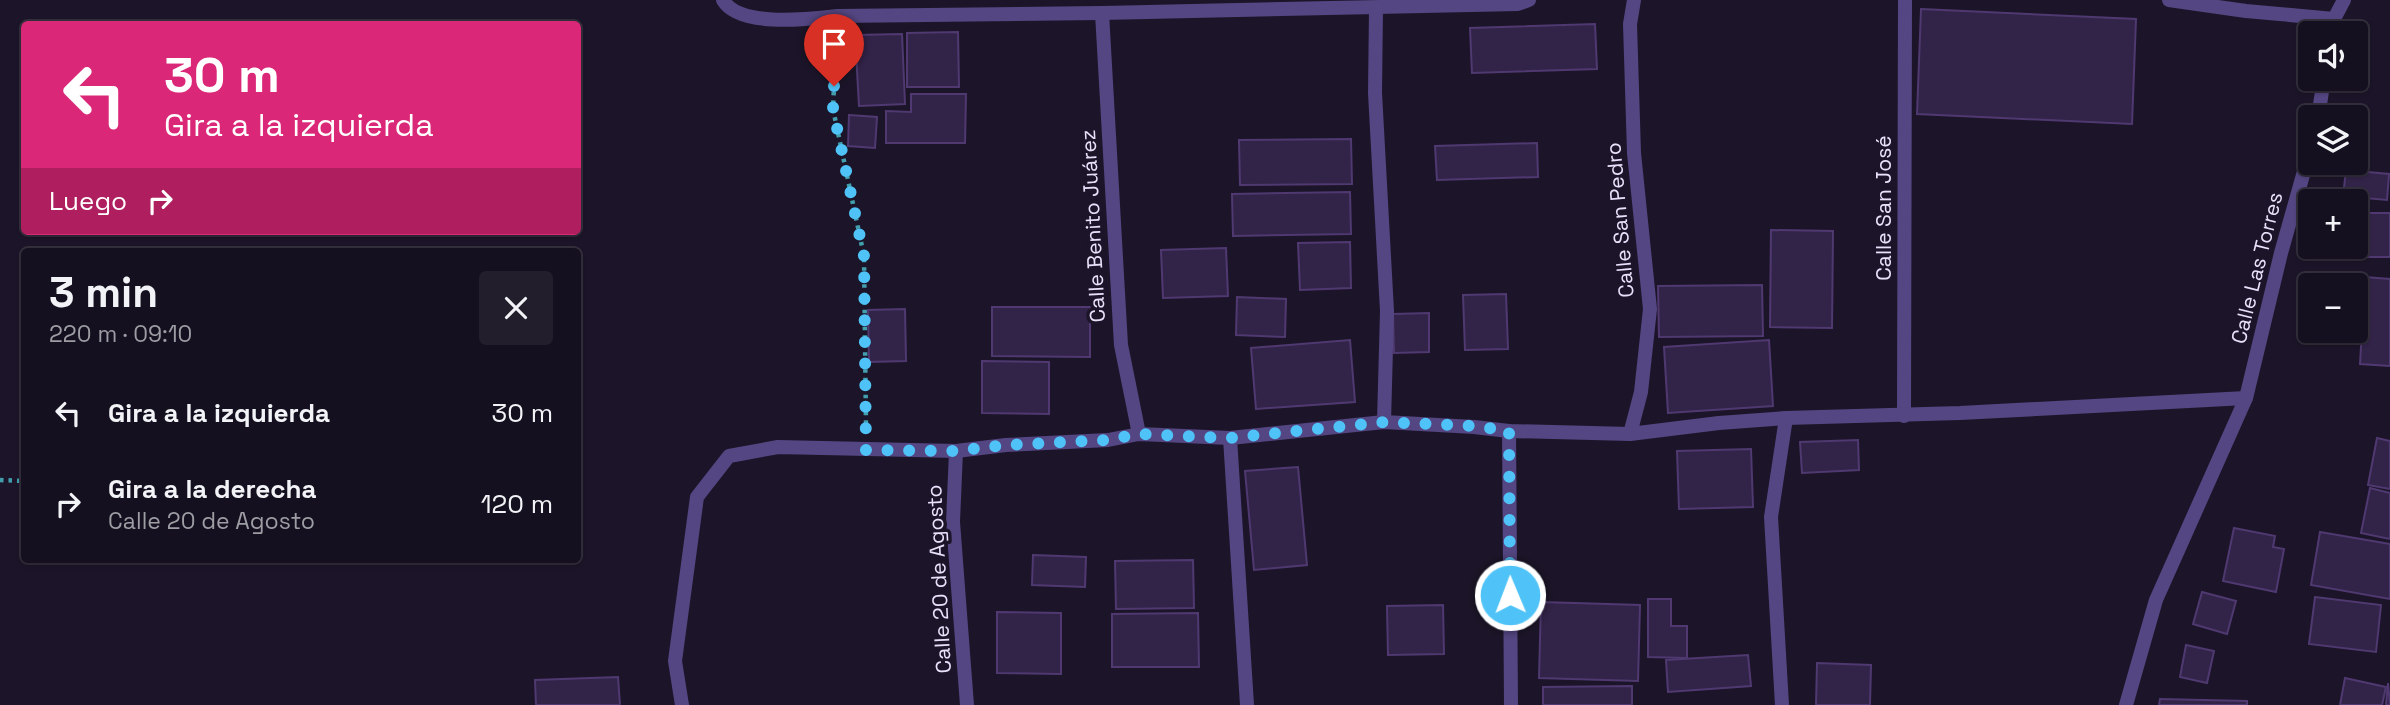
<!DOCTYPE html>
<html lang="es">
<meta charset="utf-8">
<style>
:root{--surface:#15101f;--page:#221e2c;--text:#f1f3f6;--muted:#9d9da4;--line:#34303d}
body{margin:0;font-family:"Space Grotesk",sans-serif;background:var(--page);color:var(--text);height:100vh;display:flex;flex-direction:column;font-size:26px;white-space:nowrap}
*{box-sizing:border-box;margin:0}
p{font-size:23px;color:var(--muted)}
.icon{flex:none;width:38px;height:38px;fill:none;stroke:currentColor;stroke-width:2;stroke-linecap:round;stroke-linejoin:round}
.map{position:relative;flex:1;overflow:hidden}
.panel{position:absolute;left:21px;top:248px;width:560px;height:315px;display:flex;flex-direction:column;background:var(--surface);border-radius:7px;box-shadow:0 2px 5px #0004,0 0 0 2px var(--line)}
.panel>*{flex:none}
.banner{position:absolute;left:21px;top:21px;width:560px;height:214px;border-radius:7px;box-shadow:0 2px 5px #0004,0 0 0 2px var(--line);background:#db2777;color:#fff;overflow:hidden}
.controls{position:absolute;left:2298px;top:21px;display:grid;gap:14px}
.controls a{display:grid;place-items:center;width:70px;height:70px;border-radius:7px;background:var(--surface);box-shadow:0 2px 5px #0004,0 0 0 2px var(--line);font-size:35px}
.pin{position:absolute;display:grid;place-items:center;width:60px;height:60px;color:#fff;margin:-72px -30px;border-radius:50% 50% 50% 0;rotate:-45deg;box-shadow:0 0 7px #0007}
.pin .icon{rotate:45deg}
.me{position:absolute;width:77px;margin:-38px;rotate:359deg;stroke-linejoin:round;filter:drop-shadow(0 0 5px #0008)}
.turn{display:flex;align-items:center;gap:24px;height:147px;padding:0 28px;font-size:32px}
.turn .icon{width:91px;height:91px;stroke-width:2.5}
.turn b{display:block;font-size:49px;line-height:60px}
.then{display:flex;align-items:center;height:66px;padding:0 28px;background:#0003;gap:14px;font-size:26px}
.round{display:grid;place-items:center;flex:none;width:74px;height:74px;border-radius:7px;background:var(--page)}
.headline{display:flex;align-items:center;justify-content:space-between;height:119px;padding:0 28px}
h1{font-size:42px;font-weight:700;line-height:52px}
ul{padding:0;list-style:none}
li{display:flex;align-items:center;gap:21px;height:91px;padding:0 28px}
li div{flex:1}
li b{display:block;font-size:26px}
li em{font-style:normal}
.map>svg:first-child{display:block}
.building{fill:#322348;stroke:#4f3970;stroke-width:2}
.lines{fill:none;stroke-linecap:round;stroke-linejoin:round}
.path{stroke:#429fae;stroke-width:4.5;stroke-dasharray:3.5 5;stroke-linecap:butt}
.minor{stroke:#544682;stroke-width:14}
.route{stroke:#4fc3f7;stroke-width:12;stroke-dasharray:0 21.6}
.labels{text-anchor:middle;stroke-width:7;stroke-linejoin:round;paint-order:stroke}
.street-label{font-size:21px;fill:#e9e1fb;stroke:#1c1529}
</style>
<div class="map">
<svg width="2390" height="705" viewBox="0 0 2390 705">
<rect width="100%" height="100%" fill="#1c1529"/>
<g class="building">
<path d="M1921,9L2136,19L2132,124L1917,114Z"/>
<path d="M1595,24L1597,69L1472,73L1470,28Z"/>
<path d="M958,32L959,87H907V33Z"/>
<path d="M902,34L905,104L859,106L855,35Z"/>
<path d="M911,94H966L965,143H886V111L911,112Z"/>
<path d="M849,115L877,117L875,148L848,146Z"/>
<path d="M1351,139L1352,184L1240,185L1239,140Z"/>
<path d="M1537,143L1538,177L1437,180L1435,146Z"/>
<path d="M2346,170L2389,174L2387,200L2343,196Z"/>
<path d="M1350,192L1351,234L1233,236L1232,194Z"/>
<path d="M2356,213H2390V257H2321L2320,247H2356Z"/>
<path d="M1771,230L1833,231L1832,328L1770,327Z"/>
<path d="M1350,242L1351,288L1300,290L1298,243Z"/>
<path d="M1226,248L1228,296L1163,298L1161,250Z"/>
<path d="M2365,277L2390,279V366L2360,364Z"/>
<path d="M1762,285L1763,336L1659,337L1658,286Z"/>
<path d="M1506,294L1508,349L1465,350L1463,295Z"/>
<path d="M1237,297L1286,299L1285,337L1236,335Z"/>
<path d="M992,307H1090V357L992,356Z"/>
<path d="M905,309L906,361L869,362L868,310Z"/>
<path d="M1429,313V352L1394,353L1393,314Z"/>
<path d="M1350,340L1355,402L1256,409L1251,348Z"/>
<path d="M1769,340L1773,406L1668,413L1664,347Z"/>
<path d="M982,361L1049,362V414L982,413Z"/>
<path d="M2377,438L2390,441V489L2368,485Z"/>
<path d="M1858,440L1859,470L1802,473L1800,442Z"/>
<path d="M1751,449L1753,507L1679,509L1677,451Z"/>
<path d="M1298,467L1307,565L1254,570L1245,471Z"/>
<path d="M2370,488L2390,493V539L2361,533Z"/>
<path d="M2234,528L2275,536L2273,547L2284,549L2276,592L2223,581Z"/>
<path d="M2320,532L2390,544V599L2311,585Z"/>
<path d="M1033,555L1086,557L1085,587L1032,585Z"/>
<path d="M1193,560L1194,608L1116,609L1115,561Z"/>
<path d="M2202,592L2236,601L2227,634L2193,624Z"/>
<path d="M2315,597L2381,605L2376,652L2309,644Z"/>
<path d="M1648,599H1671V626H1687V658L1648,657Z"/>
<path d="M1541,602L1640,605L1638,681L1539,678Z"/>
<path d="M1443,605L1444,654L1388,655L1387,606Z"/>
<path d="M997,612L1061,613V674L997,673Z"/>
<path d="M1198,613L1199,667H1112V614Z"/>
<path d="M2186,645L2214,651L2207,683L2180,677Z"/>
<path d="M1748,655L1751,686L1668,692L1666,660Z"/>
<path d="M1817,663L1871,665L1870,705H1816Z"/>
<path d="M618,677L620,705H536L535,680Z"/>
<path d="M2345,678L2386,687L2382,705H2340Z"/>
<path d="M2388,683L2390,705H2386Z"/>
<path d="M1632,686V705H1543V687Z"/>
<path d="M2160,699L2247,701V705H2159Z"/>
</g>
<g class="lines">
<g class="path">
<path d="M836,41L833,109L864,256L866,425"/>
<path d="M0,480L24,481"/>
</g>
<g class="minor">
<path d="M723,0C739,28 809,19 837,16L1102,13L1518,4L1529,0"/>
<path d="M2169,0L2246,11L2334,19"/>
<path d="M1376,8L1375,93L1387,311L1384,422"/>
<path d="M1102,13L1121,345L1139,434"/>
<path d="M2332,33L2334,19L2344,0"/>
<path d="M2318,117L2324,79"/>
<path d="M1904,416L1905,0"/>
<path d="M1509,431L1511,705"/>
<path d="M1630,434L1641,392L1650,309L1634,153L1630,24L1634,0"/>
<path d="M1230,438L1247,705"/>
<path d="M956,451L953,522L967,705"/>
<path d="M682,705L675,661L697,497L729,456L778,447L956,451L1006,445L1108,440L1139,434L1230,438L1384,422L1474,427L1509,431L1630,434L1719,423L1786,418L1960,413L2246,398"/>
<path d="M1782,705L1771,517L1786,418"/>
<path d="M2126,705L2156,600L2246,398L2281,253L2310,150"/>
</g>
</g>
<g class="lines">
<path class="route" d="M834,86L833,109L864,256L866,450L956,451L1006,445L1108,440L1139,434L1230,438L1384,422L1474,426L1509,431L1510,595"/>
</g>
<g class="labels">
<g class="street-label">
<text transform="translate(1884 208) rotate(-90)" y="7">Calle San José</text>
<text transform="translate(1620 220) rotate(-95)" y="7">Calle San Pedro</text>
<text transform="translate(1093 226) rotate(-93)" y="7">Calle Benito Juárez</text>
<text transform="translate(2257 268) rotate(-76)" y="7">Calle Las Torres</text>
<text transform="translate(939 579) rotate(-93)" y="7">Calle 20 de Agosto</text>
</g>
</g>
</svg>
<div class="controls">
<a><svg class="icon" aria-label="sound" viewBox="0 0 24 24"><path d="M4 9h4l5-4v14l-5-4H4zM17 9q2 3 0 6"/></svg></a>
<a><svg class="icon" aria-label="layers" viewBox="0 0 24 24"><path d="M12 4l9 5-9 5-9-5zM3 14l9 5 9-5"/></svg></a>
<a>+</a>
<a>−</a>
</div>
<div class="pin" style="left:834px;top:86px;background:#d93025"><svg class="icon" aria-label="arrive" viewBox="0 0 24 24"><path d="M6 21V4h12l-3 4 3 4H6"/></svg></div>
<svg class="me" style="left:1510px;top:595px" viewBox="-20 -20 40 40"><circle r="17" fill="#4fc3f7" stroke="#fff" stroke-width="3"/><path d="M0-11L8 9 0 5-8 9z" fill="#fff"/></svg>
<div class="banner">
<div class="turn"><svg class="icon" aria-label="left" viewBox="0 0 24 24"><path d="M17 20v-9H6M10 6l-5 5 5 5"/></svg><div><b>30 m</b>Gira a la izquierda</div></div>
<div class="then">Luego<svg class="icon" aria-label="right" viewBox="0 0 24 24"><path d="M7 20v-9h11M14 6l5 5-5 5"/></svg></div>
</div>
<section class="panel">
<div class="headline"><div><h1>3 min</h1><p>220 m · 09:10</p></div><a class="round"><svg class="icon" aria-label="close" viewBox="0 0 24 24"><path d="M6 6l12 12M18 6L6 18"/></svg></a></div>
<ul>
<li><svg class="icon" aria-label="left" viewBox="0 0 24 24"><path d="M17 20v-9H6M10 6l-5 5 5 5"/></svg><div><b>Gira a la izquierda</b></div><em>30 m</em></li>
<li><svg class="icon" aria-label="right" viewBox="0 0 24 24"><path d="M7 20v-9h11M14 6l5 5-5 5"/></svg><div><b>Gira a la derecha</b><p>Calle 20 de Agosto</p></div><em>120 m</em></li>
</ul>
</section>
</div>
